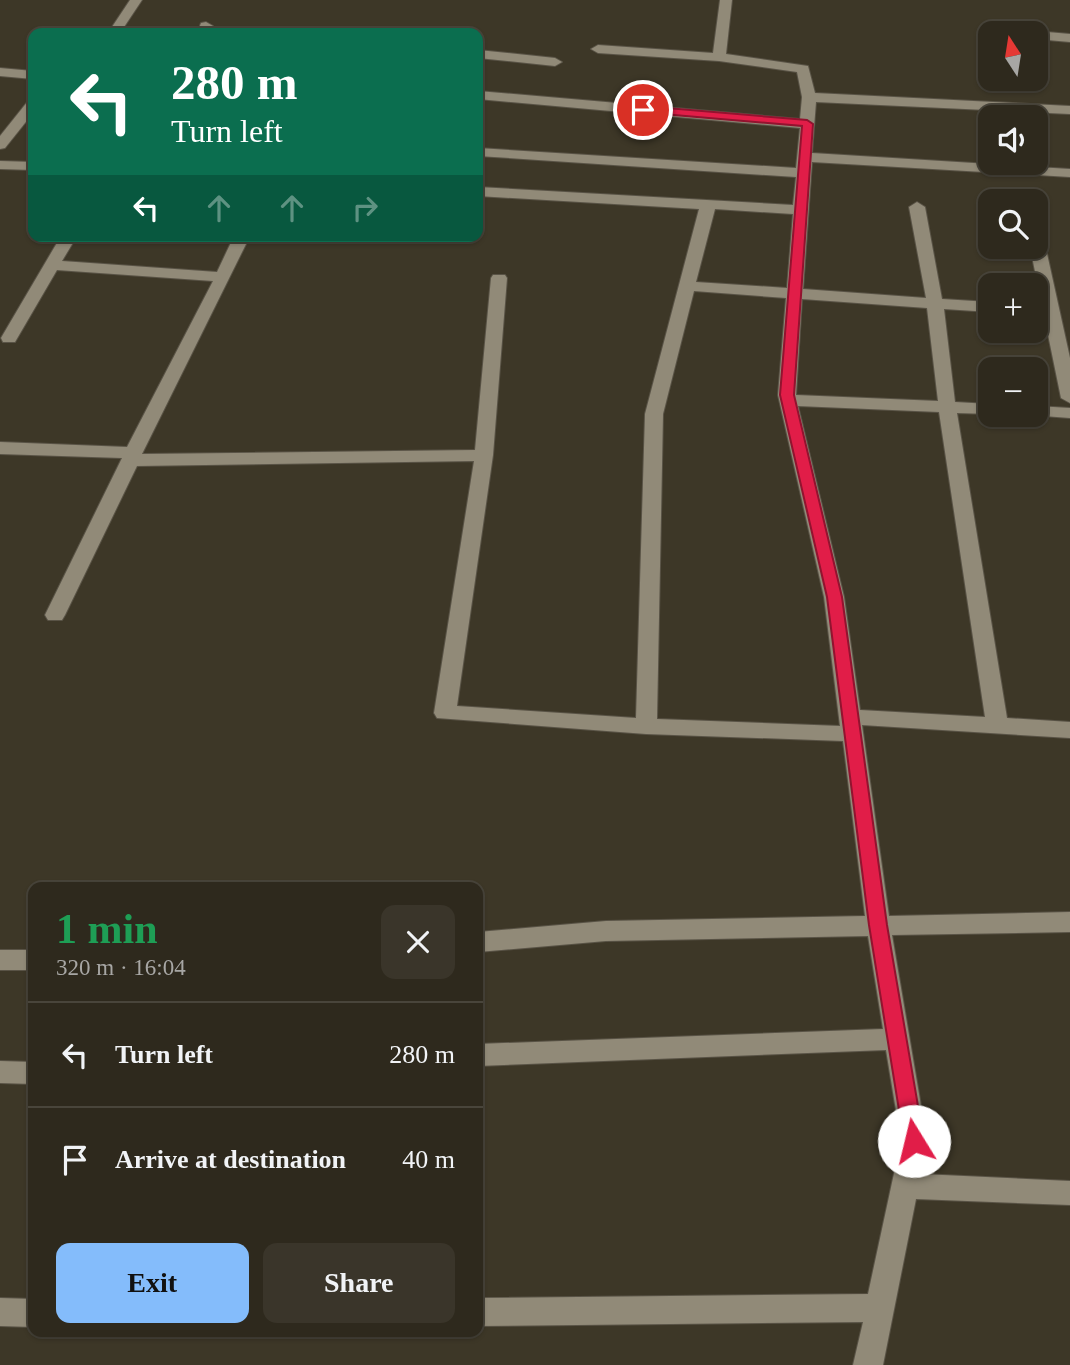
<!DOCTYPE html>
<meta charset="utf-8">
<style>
:root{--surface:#2e291d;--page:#3a352a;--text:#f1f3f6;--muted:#a7a6a4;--line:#49453b;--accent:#84bcfb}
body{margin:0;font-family:Georgia,serif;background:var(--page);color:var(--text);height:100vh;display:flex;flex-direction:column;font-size:26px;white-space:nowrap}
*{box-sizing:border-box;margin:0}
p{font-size:23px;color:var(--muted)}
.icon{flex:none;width:38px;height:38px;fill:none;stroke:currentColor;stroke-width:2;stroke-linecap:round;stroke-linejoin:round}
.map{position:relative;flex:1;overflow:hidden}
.sheet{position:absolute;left:28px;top:882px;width:455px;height:455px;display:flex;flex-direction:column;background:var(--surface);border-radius:14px;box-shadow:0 2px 5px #0004,0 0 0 2px var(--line)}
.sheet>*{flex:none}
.guide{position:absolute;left:28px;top:28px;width:455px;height:214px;border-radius:14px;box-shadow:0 2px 5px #0004,0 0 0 2px var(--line);background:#0b6e4f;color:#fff;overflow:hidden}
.needle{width:46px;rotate:348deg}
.fabs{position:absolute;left:978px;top:21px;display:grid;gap:14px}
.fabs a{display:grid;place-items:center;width:70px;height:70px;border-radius:14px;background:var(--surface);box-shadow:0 2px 5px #0004,0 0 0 2px var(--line);font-size:35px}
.pin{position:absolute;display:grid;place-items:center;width:60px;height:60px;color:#fff;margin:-30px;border:4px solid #fff;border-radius:50%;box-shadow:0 2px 7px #0007}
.me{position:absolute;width:77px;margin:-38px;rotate:351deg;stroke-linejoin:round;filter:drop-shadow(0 0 5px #0008)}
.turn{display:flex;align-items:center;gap:24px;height:147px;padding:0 28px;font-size:32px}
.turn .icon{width:91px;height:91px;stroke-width:2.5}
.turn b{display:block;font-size:49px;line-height:60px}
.lanes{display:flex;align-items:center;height:66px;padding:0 28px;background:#0003;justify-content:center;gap:35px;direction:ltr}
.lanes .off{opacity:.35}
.round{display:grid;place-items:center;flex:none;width:74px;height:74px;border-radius:14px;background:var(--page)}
.head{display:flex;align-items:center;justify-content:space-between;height:119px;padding:0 28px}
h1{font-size:42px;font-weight:700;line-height:52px;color:#1e9e55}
.cta{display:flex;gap:14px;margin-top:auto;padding:14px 28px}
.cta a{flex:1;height:80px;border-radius:14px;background:var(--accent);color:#111;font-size:28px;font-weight:700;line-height:80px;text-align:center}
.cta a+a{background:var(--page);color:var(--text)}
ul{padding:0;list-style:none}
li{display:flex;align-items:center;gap:21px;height:105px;padding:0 28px;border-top:2px solid var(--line)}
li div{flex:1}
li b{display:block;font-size:26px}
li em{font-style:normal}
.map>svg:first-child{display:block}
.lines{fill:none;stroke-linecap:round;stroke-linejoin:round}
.street-casing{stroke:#595346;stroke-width:2}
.street{fill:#918a78;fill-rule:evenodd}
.route{fill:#e11d48;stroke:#92132f;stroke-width:2}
</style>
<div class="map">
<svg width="1070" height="1365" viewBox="0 0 1070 1365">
<rect width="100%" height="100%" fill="#3d3727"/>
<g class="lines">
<defs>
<g id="street">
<path d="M130,0H142L120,33H108Z"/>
<path d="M720,0H732L726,54L808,66L815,93L1070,106V114L816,102L812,153L1070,169V177L812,162L803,289L926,298L909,207L917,202L925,207L942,299L990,302V312L944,309L955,402L990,404V414L957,413L1007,718L1070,722V738L862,725L889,916L1070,912V932L892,935L927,1141L921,1174L1070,1181V1205L916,1199L883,1365H853L863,1322L478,1326V1298L868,1294L901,1141L886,1050L478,1066V1044L883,1029L868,936L606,941L478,952V932L606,921L865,916L843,741L646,734L437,718L434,713L474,461L137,466L65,615L62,620H48L45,615L122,458L0,454V442L127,447L213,281L57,270L15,342H3L1,338L61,236H77L62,261L217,272L234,236H250L142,454L475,450L491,278L493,275H505L507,278L493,455L457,706L636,718L645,414L699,209L478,196V187L793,205L796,177L478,156V148L796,168L800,128L478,99V91L800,119L802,97L797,72L719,61L598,53L591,49L598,45L713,53ZM715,209L793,214L787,288L696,282ZM694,291L786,298L778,395L824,597L840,726L657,719L663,414ZM802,299L927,308L938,401L796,395ZM798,406L939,412L985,717L860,710L844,597Z"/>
<path d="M206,22L213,26L209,33H197L201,23Z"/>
<path d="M1036,31L1070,34V42L1036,39V33H1031Z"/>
<path d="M478,50L555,58L562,62L555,66L478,58Z"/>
<path d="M0,68L33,71V79L0,76Z"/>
<path d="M33,100V113L5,148L0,149V136L28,101Z"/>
<path d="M0,161L33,162V170L0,169Z"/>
<path d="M1036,235L1044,240L1070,358V403L1061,398L1030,247H1036Z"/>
<path d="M1036,406L1070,408V418L1030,415H1036Z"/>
<rect x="0" y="950" width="33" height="20"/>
<path d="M0,1061L33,1062V1084L0,1083Z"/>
<path d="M0,1298L33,1299V1327L0,1326Z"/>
</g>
</defs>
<use href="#street" class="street-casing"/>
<use href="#street" class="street"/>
</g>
<path class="route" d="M643,106L807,120L813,124L794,395L842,597L887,925L924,1141L921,1147L914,1150L907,1147L904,1141L869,925L827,597L780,395L802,126L639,112L637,110Z"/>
</svg>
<div class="fabs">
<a><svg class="needle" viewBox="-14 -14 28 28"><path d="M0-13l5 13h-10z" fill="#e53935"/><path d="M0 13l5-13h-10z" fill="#a7a6a4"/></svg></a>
<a><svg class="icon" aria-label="sound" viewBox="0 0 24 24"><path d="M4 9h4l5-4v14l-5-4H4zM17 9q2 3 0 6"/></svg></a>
<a><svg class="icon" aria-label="search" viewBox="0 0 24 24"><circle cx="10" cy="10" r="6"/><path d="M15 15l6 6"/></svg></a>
<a>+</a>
<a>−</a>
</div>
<div class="pin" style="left:643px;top:110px;background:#d93025"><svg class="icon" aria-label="arrive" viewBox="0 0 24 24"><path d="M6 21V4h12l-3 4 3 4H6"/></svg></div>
<svg class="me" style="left:914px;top:1141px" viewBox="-20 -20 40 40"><circle r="19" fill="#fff"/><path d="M0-13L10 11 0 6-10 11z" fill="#e11d48"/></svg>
<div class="guide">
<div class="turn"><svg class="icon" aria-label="left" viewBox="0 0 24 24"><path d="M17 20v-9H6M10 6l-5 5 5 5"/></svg><div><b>280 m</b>Turn left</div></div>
<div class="lanes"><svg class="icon" aria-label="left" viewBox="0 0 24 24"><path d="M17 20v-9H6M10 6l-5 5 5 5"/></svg><svg class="icon off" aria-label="ahead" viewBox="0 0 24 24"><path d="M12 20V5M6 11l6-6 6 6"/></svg><svg class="icon off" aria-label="ahead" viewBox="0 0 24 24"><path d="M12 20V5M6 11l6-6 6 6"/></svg><svg class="icon off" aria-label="right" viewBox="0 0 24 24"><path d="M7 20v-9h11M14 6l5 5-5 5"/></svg></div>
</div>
<section class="sheet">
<div class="head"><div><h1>1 min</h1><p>320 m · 16:04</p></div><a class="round"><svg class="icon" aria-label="close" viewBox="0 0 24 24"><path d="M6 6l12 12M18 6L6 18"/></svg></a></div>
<ul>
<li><svg class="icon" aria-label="left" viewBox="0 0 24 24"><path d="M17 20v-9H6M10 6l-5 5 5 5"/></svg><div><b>Turn left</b></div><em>280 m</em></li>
<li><svg class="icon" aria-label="arrive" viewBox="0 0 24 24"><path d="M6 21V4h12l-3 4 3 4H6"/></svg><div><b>Arrive at destination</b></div><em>40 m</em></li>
</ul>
<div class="cta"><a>Exit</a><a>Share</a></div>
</section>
</div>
